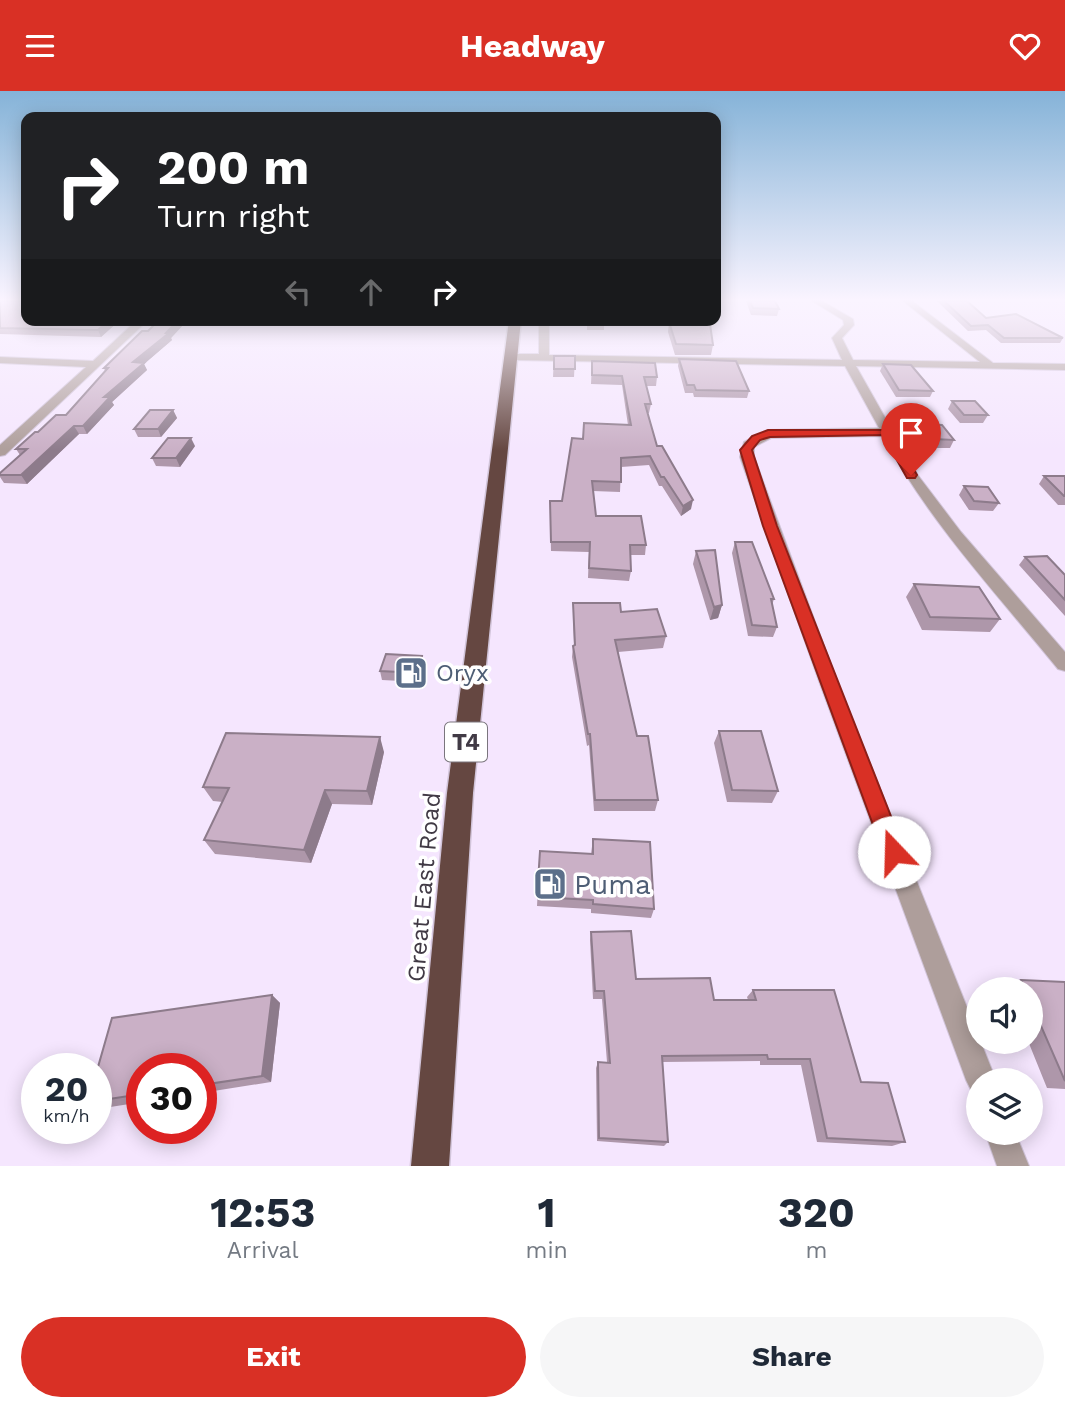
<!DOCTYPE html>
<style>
:root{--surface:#fff;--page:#f6f6f7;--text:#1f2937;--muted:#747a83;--accent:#d93025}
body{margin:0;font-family:"Work Sans",sans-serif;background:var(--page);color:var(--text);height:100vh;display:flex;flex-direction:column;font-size:26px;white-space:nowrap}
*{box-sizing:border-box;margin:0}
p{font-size:23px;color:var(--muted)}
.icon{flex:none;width:38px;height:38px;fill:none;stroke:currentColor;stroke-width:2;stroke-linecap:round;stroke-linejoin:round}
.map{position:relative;height:1075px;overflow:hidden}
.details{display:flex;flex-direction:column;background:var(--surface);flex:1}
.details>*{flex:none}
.hud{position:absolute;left:21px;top:21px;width:700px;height:214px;border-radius:14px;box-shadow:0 4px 18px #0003;background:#202124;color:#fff;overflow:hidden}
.tools{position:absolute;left:966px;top:886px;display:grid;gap:14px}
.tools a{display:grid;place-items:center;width:77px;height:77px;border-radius:50%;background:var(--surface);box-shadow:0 4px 18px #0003;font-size:35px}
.speed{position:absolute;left:21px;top:962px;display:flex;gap:14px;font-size:35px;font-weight:700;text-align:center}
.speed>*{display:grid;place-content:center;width:91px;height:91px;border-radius:50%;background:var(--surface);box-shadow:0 4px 18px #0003;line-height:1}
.speed small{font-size:18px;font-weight:400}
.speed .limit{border:10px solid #d22;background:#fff;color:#111}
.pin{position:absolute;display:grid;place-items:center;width:60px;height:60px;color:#fff;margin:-72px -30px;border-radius:50% 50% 50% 0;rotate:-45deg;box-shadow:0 0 7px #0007}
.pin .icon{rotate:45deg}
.me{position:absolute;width:77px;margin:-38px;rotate:339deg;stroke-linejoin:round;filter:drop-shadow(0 0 5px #0008)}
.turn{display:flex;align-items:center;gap:24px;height:147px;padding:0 21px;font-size:32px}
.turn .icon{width:91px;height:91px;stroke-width:2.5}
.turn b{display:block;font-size:49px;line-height:60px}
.lanes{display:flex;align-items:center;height:66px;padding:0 21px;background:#0003;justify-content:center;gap:35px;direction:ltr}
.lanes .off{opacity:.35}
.eta{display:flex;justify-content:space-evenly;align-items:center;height:119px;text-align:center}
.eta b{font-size:42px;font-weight:700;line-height:49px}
.button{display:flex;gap:14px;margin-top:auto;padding:14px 21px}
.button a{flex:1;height:80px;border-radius:42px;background:var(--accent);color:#fff;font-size:28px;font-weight:700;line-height:80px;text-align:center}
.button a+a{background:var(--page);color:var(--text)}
header{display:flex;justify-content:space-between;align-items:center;height:91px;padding:0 21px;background:var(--accent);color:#fff;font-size:32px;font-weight:700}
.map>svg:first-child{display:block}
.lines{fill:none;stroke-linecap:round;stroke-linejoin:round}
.minor-casing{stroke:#d1c4d9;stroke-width:2}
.highway-casing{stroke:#d1c4d9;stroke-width:3}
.minor{fill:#ae9e9b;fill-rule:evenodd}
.highway{fill:#654741;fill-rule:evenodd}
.wall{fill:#ae97aa}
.shaded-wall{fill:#8d7b8b}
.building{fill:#cab0c6;stroke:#8d7b8b;stroke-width:2}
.route{fill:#d93025;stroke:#8d1f18;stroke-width:2}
.labels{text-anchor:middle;stroke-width:7;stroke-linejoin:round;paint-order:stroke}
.shield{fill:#fff;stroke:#7a757d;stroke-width:2}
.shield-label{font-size:23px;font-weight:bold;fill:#413a45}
.service-label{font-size:24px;fill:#4e5e75;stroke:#fff;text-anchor:start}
.street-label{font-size:24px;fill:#413a45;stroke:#fff}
.near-service-label{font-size:28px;fill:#4e5e75;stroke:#fff;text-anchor:start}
</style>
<header><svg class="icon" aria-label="menu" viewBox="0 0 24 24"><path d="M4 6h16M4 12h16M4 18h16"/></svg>Headway<svg class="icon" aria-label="heart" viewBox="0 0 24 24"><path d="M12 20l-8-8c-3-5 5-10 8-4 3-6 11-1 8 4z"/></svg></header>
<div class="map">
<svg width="1065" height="1075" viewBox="0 0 1065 1075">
<rect width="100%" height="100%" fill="#f5e6fe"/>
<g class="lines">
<defs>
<g id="minor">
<path d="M812,210H822L853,228L854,234L842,247L853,269L980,271L903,210H912L993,272L1065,273V279L856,275L917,383L961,441L1065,561V580L1058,578C997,503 929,431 883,345L771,347L754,356V366L837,590L996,989H978V1002L971,999L966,989L819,590L740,366L744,351L768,339L879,337L845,275L511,269L506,266L511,263H539V229H549V264L842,269L832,247L844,234L843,229Z"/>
<path d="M137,229H148L5,364L0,365V354L86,276L0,272V266L93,270Z"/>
<path d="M985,1041H1015L1029,1075H997Z"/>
</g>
<path id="highway" d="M509,229H521L473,702L449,1075H411L447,702Z"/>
</defs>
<use href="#minor" class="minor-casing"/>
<use href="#highway" class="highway-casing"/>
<use href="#minor" class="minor"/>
<use href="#highway" class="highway"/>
</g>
<g class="wall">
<path d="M0,210L120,229L101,246L0,243Z"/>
<path d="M746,210H775L779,218L777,225L751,224Z"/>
<path d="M937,210H967L986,227L1063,247L1060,252H1001L986,239L968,240Z"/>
<path d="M159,229H181L183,234L171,247L172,249L144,273L147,279L112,311L114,314L87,343H79L27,393L4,392L0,386V382L20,364L16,358L38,341L66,324L105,280L104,277L148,240Z"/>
<rect x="587" y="229" width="17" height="10"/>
<path d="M669,231L713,254L711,264H675L668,241Z"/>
<path d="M554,265H575L574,286H553Z"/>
<path d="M679,268L749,300L747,307L694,306L693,302H685L678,275Z"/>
<path d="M592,270L657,286L656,295H646L651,313L649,322H648L657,355L691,418L681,425L662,395H659L649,374L621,376L620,401L593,400L596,425L646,454L645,464H630L631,480L629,490L588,487L589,461L551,460L550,410H562L583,348L628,334L622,294L591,293Z"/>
<path d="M883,273L933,300L930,306H896L880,280Z"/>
<path d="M952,310L988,324L983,332H960L948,318Z"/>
<path d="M173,319L177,327L161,346H138L134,338Z"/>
<path d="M922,333L954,349L950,357H929L918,341Z"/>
<path d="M195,355L180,376L156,375L152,367Z"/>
<path d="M1044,385H1065V414H1058L1039,393Z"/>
<path d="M964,395L999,412L993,420L969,419L959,404Z"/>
<path d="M735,451L774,508L772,514L777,536L773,546L748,545L732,462Z"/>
<path d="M696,460L722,514L718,527L710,529L693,473Z"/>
<path d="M1025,466L1065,484V525L1019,474Z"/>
<path d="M914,493L1000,528L990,541L922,539L906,506Z"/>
<path d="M573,512L621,521L666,545L663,557L618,561L637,645L658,709L655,720H594L589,654L587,655L572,566L573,555H574L573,524Z"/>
<path d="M424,573L421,591L382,589L380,580Z"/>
<path d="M719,640L778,700L772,712L727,711L714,652Z"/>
<path d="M384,661L372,714L332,713L311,772L215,763L204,749L223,711L213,710L203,696Z"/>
<path d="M593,748L654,818L651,827L591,822V818L537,815L540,760L591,763Z"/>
<path d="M591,841L636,888L714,909H748L747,906L753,899L861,991L905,1051L892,1055L817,1051L801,974H760V970L662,971L668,1051L664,1055L597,1050L596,977L598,971H607L602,908H593L590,849Z"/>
<path d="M1021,889L1065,891V998L1047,997L1028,950H1031V898H1006Z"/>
<path d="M272,904L280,912L271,991L201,1002V978H142V1011L104,1017L96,1014V983Z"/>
</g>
<g class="shaded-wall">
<path d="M109,229H120L101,246L98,239Z"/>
<path d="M178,229H181L183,234L171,247L172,249L144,273L147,279L112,311L114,314L87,343L83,335L104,306L133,271Z"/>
<path d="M173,319L177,327L161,346L158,338Z"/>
<path d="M74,335L79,343L27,393L21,384Z"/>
<path d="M191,347L195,355L180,376L176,367Z"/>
<path d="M693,409L691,418L681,425L683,415Z"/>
<path d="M722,514L718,527L710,529L714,516Z"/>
<path d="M422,565L424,573L421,591L419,582Z"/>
<path d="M380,646L384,661L372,714L367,700Z"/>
<path d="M325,699L332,713L311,772L304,759Z"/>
<path d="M272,904L280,912L271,991L262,985Z"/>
</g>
<g class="building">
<path d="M0,210H26V229H109L98,239L0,237Z"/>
<path d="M750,210H775L779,218L753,217Z"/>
<path d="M944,210H967L986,227L1016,223L1063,247H1004L988,234L971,235Z"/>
<path d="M159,229H178L166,242H169L133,271L144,272L104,306H110L83,335H74L21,384H0V382L27,358H16L35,341H38L56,324H66L108,277H104L142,240H148Z"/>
<path d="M587,229H604V232H588Z"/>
<path d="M669,231L710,233L713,254L676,253Z"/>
<rect x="554" y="265" width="21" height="13"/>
<path d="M679,268L736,270L749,300L696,299L694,294H687Z"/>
<path d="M592,270L655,272L657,286H644L651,313H645L657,355H662L693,409L683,415L664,386H661L650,365L621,367V391L592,390L596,425H641L646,454H630L631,480L589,477L590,451H551L550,410H562L572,347L583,348L584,332L631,334L622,285L592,284Z"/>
<path d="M883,273L911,274L933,300L899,299Z"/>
<path d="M952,310H975L988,324H964Z"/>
<path d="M150,319H173L158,338H134Z"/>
<path d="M922,333L942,334L954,349L933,348Z"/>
<path d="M168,347H191L176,367H152Z"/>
<path d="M1044,385H1065V405H1064Z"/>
<path d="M964,395L988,396L999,412L974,410Z"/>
<path d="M735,451H752L774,508H771L777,536L752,534Z"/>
<path d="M715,459L722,514L714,516L696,460Z"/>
<path d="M1047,465L1065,484V509L1025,466Z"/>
<path d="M914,493L979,496L1000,528L930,526Z"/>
<path d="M573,512H620L621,521L657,518L666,545L615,549L637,645H648L658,709H595L590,643H588L573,555L575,554Z"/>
<path d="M386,563L422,565L419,582L380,580Z"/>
<path d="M719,640H761L778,700L732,699Z"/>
<path d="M226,642L380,646L367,700L325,699L304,759L204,749L229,697L203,696Z"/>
<path d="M593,748L650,751L654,818L593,813V809L537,806L540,760L593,763Z"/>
<path d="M631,840L636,888L710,887L714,909H756L753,899H834L861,991L888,992L905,1051L827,1047L810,968H768L767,964L662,965L668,1051L599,1047L598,971L610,972L604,900H595L591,841Z"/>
<path d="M1021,889L1065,891V990L1031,912V898H1025Z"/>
<path d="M272,904L262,985L201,994V978H142V1003L96,1010V983L112,927Z"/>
</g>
<linearGradient id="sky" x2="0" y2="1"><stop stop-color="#85b3d8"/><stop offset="0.58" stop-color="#faf4ff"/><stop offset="1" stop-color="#faf4ff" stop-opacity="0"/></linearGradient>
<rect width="1065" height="360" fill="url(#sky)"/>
<path class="route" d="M891,339L917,384L915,387H907L883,344L770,346L760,349L752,359L777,435L905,761L901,768L894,771L886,768L883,761L763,435L740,359L752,345L768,339Z"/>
<defs>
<symbol id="fuel-square" viewBox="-11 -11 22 22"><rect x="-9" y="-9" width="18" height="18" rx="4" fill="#5c6f8a" stroke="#fff"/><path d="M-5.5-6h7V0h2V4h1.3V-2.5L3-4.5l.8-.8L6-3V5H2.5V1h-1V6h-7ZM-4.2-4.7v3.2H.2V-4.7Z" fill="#fff"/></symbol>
</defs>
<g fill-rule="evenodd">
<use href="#fuel-square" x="392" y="563" width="38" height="38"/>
<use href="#fuel-square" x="531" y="774" width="38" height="38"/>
</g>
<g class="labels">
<rect class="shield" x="445" y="631.5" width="42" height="39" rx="5"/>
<g class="shield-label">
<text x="466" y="659">T4</text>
</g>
<g class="service-label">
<text x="436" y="590">Oryx</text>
</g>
<g class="street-label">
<text transform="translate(424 796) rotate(-85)" y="8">Great East Road</text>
</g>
<g class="near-service-label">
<text x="574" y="803">Puma</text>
</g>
</g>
</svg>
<div class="tools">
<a><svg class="icon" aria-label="sound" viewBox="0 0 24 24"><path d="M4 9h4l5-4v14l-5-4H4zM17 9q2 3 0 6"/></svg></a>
<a><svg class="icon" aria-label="layers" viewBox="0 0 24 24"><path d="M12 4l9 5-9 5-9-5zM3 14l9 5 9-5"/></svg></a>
</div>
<div class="speed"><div>20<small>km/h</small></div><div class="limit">30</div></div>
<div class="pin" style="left:911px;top:384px;background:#d93025"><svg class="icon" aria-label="arrive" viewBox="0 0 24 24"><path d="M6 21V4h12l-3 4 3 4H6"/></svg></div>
<svg class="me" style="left:894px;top:761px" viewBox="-20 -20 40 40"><circle r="19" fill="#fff"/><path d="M0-13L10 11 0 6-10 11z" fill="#d93025"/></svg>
<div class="hud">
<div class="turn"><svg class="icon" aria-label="right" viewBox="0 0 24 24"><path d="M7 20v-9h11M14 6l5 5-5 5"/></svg><div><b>200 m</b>Turn right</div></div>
<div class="lanes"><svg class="icon off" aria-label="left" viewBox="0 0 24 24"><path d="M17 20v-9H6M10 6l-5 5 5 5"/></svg><svg class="icon off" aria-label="ahead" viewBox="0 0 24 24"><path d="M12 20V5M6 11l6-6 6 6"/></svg><svg class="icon" aria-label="right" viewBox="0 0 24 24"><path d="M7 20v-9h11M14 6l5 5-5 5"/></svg></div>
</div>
</div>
<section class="details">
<div class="eta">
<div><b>12:53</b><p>Arrival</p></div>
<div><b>1</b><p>min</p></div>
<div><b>320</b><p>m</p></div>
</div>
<div class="button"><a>Exit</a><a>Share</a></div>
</section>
